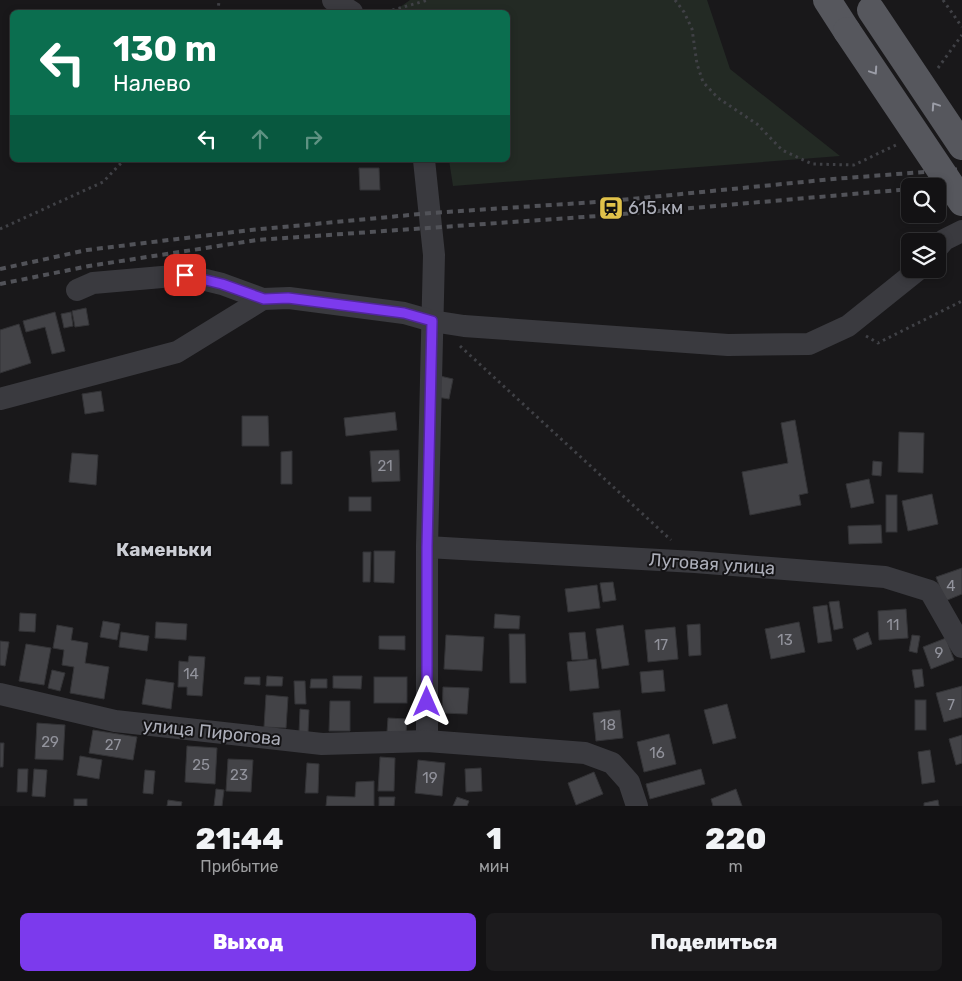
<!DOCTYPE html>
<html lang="ru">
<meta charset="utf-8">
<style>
:root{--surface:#131214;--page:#1c1b1d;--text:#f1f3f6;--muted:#9d9ea0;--line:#323234;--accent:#7c3aed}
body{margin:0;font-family:Rubik,sans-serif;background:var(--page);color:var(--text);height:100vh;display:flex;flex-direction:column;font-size:19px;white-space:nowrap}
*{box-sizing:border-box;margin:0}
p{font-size:16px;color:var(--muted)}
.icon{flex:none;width:28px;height:28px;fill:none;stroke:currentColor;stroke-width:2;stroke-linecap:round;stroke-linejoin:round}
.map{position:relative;height:806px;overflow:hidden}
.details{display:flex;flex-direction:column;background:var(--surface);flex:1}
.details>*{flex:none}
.guide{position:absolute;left:10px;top:10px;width:500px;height:152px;border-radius:8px;box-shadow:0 2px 8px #0003,0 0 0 1px var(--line);background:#0b6e4f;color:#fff;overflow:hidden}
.fabs{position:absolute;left:901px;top:178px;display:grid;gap:10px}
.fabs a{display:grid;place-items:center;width:45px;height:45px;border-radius:8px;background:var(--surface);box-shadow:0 2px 8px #0003,0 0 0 1px var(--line);font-size:25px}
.pin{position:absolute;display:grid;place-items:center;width:42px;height:42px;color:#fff;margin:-21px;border-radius:10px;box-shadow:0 2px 8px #0006}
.me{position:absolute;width:55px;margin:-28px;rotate:0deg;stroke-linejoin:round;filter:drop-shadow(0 0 4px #0008)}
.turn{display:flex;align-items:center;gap:18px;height:105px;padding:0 20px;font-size:22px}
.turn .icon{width:65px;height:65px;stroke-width:2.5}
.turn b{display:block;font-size:35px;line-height:42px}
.lanes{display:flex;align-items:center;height:48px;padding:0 20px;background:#0003;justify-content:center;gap:25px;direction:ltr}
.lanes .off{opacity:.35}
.eta{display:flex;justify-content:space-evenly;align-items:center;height:85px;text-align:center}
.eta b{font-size:30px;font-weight:800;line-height:35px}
.action{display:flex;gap:10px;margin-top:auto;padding:10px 20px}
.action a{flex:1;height:58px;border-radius:8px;background:var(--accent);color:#fff;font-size:20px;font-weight:800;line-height:58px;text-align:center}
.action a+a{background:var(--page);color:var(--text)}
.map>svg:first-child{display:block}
.green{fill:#232a24}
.building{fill:#434347;stroke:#333336}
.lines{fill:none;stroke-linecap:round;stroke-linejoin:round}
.path{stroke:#404146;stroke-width:3;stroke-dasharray:2.5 4;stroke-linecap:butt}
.minor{stroke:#3a3a3f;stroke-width:22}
.major{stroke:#56575d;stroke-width:28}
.rail{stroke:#515258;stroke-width:4;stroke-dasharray:6 5;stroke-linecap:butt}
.major-bridge{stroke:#56575d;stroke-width:28}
.oneway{stroke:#9b9da7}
.route-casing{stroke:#51269a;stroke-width:12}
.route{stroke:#7c3aed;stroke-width:9}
.labels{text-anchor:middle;stroke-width:4;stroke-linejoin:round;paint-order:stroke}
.number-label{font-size:15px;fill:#92939c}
.poi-label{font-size:18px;fill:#acaeb9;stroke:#141315;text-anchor:start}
.street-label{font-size:18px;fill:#acaeb9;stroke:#141315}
.neighbourhood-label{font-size:19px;font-weight:bold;fill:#ccced5;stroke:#141315}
</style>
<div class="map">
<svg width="962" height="806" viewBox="0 0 962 806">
<rect width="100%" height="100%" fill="#19181a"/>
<path class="green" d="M410,0H707L730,69L840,156L453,186L449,160H508V12H397L396,10Z"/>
<g class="building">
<path d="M359,168H379L380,190H360Z"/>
<path d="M86,308L89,325L75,327L72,311Z"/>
<path d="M55,312L65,351L52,354L45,327L26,332L23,321Z"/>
<path d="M71,312L73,326L64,328L61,314Z"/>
<path d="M19,324L31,363L0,373V330Z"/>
<path d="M440,376L453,379L449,399L437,397Z"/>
<path d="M101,391L104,411L85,414L82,394Z"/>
<path d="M395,412L397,430L346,436L344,418Z"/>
<path d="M242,416H268L269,446H242Z"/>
<path d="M795,420L808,493L799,495L801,505L750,515L742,472L788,463L781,423Z"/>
<path d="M899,432L924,433L923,473L898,472Z"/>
<path d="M399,450L400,481L372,482L370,451Z"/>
<path d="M292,451V484H281V452Z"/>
<path d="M72,453L98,455L96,485L69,482Z"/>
<path d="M873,461L882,462L881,476L872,475Z"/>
<path d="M869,479L874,503L851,508L846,484Z"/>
<path d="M932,494L938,524L908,531L902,501Z"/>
<rect x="886" y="495" width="11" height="37"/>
<rect x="349" y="497" width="22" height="14"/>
<path d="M881,525L882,543L849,544L848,526Z"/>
<path d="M374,551H395L394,583L374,582Z"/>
<path d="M363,552H371L370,582H363Z"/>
<path d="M962,568V594L945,601L936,577Z"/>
<path d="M613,582L616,600L603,602L600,583Z"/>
<path d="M597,585L600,608L568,612L565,589Z"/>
<path d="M839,601L843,628L834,630L829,602Z"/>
<path d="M827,605L832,641L818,643L813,607Z"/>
<path d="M906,609L908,638L879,640L878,611Z"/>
<path d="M20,613L36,614L35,632L19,631Z"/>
<path d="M495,614L520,616L519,629L494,628Z"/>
<path d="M103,621L120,624L117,640L100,637Z"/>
<path d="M156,622L187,624L186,640L155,638Z"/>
<path d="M799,622L805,652L771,659L765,629Z"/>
<path d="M700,624L701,655L689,656L687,625Z"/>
<path d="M57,625L73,628L71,640L88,643L85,663L109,667L104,699L70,693L74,667L62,665L64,650L53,648Z"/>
<path d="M623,625L629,665L602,669L596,629Z"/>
<path d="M675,627L678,659L648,662L645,630Z"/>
<path d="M121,632L149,636L147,651L119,647Z"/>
<path d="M585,632L588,659L572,660L569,633Z"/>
<path d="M868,632L872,644L857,650L853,639Z"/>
<path d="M509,634H525L526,683H510Z"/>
<path d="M446,635L484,637L482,671L444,669Z"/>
<path d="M912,635L920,636L917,653L909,651Z"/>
<path d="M379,636H405V650L379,649Z"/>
<path d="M946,638L954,660L931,669L923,647Z"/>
<path d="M0,641L9,642L5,666L0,665Z"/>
<path d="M26,644L51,648L44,685L19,681Z"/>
<path d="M189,656L205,657L202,696L187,695V687H178L179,661L188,662Z"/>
<path d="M596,659L599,688L570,691L567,662Z"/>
<path d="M922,669L924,686L915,688L912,670Z"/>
<path d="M52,670L65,673L60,691L48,688Z"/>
<path d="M663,670L665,691L642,693L640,672Z"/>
<path d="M267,676L283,677L282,686H266Z"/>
<path d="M333,676H362L361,689L333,688Z"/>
<path d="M245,677H260V685L244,684Z"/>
<rect x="374" y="677" width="33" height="26"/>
<path d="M146,679L174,683L171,709L142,704Z"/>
<path d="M311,679H327V688H310Z"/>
<path d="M294,681H305L306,704H295Z"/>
<path d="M962,686V717L944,722L936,693Z"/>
<path d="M443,687L469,688L467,714L442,713Z"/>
<path d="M266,695L288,697L286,728L264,727Z"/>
<rect x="915" y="700" width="11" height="30"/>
<path d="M330,701H350V731H329Z"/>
<path d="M727,704L736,738L713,744L704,710Z"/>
<path d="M300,709L309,710L308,733H299Z"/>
<path d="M620,710L623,738L596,741L593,713Z"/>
<path d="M388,718L407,719L406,733L387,732Z"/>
<path d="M37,723L65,725L63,760L35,759Z"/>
<path d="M93,730L137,737L133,760L89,753Z"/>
<path d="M669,734L676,764L644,772L637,742Z"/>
<path d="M962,735V763L956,765L949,739Z"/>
<path d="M0,743H4L3,767H0Z"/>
<path d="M187,746L217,748L215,784L185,782Z"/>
<path d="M930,750L935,782L922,784L918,752Z"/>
<path d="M80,756L102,760L99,779L77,775Z"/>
<path d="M380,757L395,758L394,791H378Z"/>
<path d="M228,759L253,760L251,792L226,791Z"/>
<path d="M418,760L445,763L442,796L415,793Z"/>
<path d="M307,763L319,764L318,793H305Z"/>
<path d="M481,768L482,791L466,792L465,769Z"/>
<path d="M18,769H28L27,792H17Z"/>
<path d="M34,769L47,770L45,797L32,796Z"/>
<path d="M701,769L705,784L650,799L646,784Z"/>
<path d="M145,770L155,771L153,794L143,793Z"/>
<path d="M594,772L603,794L576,805L568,783Z"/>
<path d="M374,781V806H326L327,796L355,797L356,782Z"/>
<path d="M216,789L224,790L222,806H214Z"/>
<path d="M736,789L742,806H713L711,799Z"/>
<path d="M379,797H395L394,806H379Z"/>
<path d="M457,797L469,801L467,806H453Z"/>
<rect x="74" y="799" width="13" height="7"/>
<path d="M168,800L182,802L181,806H167Z"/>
<path d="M938,800L939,806H924V803Z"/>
</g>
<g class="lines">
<g class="path">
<path d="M675,0L684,12L692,29L697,64L703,82L718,98L757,124L782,150L812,164L854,165L896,145"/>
<path d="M943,0L962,27"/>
<path d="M218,12L219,0"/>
<path d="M386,12L428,0"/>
<path d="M938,68L962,35"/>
<path d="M0,229L103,182L124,160"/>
<path d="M866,336L878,343L962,301"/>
<path d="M460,346L671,540"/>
</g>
<g class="minor">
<path d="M333,0L352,12"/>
<path d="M424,160L434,255L427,547V741"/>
<path d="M938,247L944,240L962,231"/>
<path d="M77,290L93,283L185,275L222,284L263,299"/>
<path d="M0,399L177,352L263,299L289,298L404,313L432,321L464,326L728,345L809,344L848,326L919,269"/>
<path d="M427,547L695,562L885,577L930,591L962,647"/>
<path d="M0,694L115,721L322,744L427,741L585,753L612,763L629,782L637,806"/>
</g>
<path class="major" d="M827,0L847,31"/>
<g class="rail">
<path d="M938,187L962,185"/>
<path d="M0,269L87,250L251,230L431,213L611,201L833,179L962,169"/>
<path d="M0,284L89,266L257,240L612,215L910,189"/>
</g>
<g class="major-bridge">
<path d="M871,10L962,146"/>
<path d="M847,31L962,202"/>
</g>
</g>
<defs><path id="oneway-chevron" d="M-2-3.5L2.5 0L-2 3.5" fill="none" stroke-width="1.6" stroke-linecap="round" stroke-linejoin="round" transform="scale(1.25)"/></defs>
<g class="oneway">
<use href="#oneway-chevron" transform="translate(874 71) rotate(56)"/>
<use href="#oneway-chevron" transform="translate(935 106) rotate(-124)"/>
</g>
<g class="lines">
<defs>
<path id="route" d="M185,275L222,284L264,299L288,298L404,313L432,321L427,547V702"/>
</defs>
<use href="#route" class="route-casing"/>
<use href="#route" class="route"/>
</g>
<defs>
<symbol id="station-square" viewBox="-11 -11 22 22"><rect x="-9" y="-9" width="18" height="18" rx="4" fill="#e1c24a" stroke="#141315"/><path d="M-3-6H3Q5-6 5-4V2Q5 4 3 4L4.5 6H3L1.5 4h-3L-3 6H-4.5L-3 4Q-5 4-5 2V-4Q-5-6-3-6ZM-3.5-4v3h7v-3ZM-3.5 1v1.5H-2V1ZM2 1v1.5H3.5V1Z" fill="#111"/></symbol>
</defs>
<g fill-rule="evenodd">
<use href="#station-square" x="597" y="194" width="28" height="28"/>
</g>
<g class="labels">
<g class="number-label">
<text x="385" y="471">21</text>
<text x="951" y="591">4</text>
<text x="893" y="630">11</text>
<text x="785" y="645">13</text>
<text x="661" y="650">17</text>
<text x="939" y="658">9</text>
<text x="191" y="679">14</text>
<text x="951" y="710">7</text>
<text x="608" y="730">18</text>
<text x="50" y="747">29</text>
<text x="113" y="750">27</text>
<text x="657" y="758">16</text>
<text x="201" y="770">25</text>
<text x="239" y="780">23</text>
<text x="430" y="783">19</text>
</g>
<g class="poi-label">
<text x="628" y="214">615 км</text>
</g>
<g class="street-label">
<text transform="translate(712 564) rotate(4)" y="6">Луговая улица</text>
<text transform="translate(212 732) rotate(6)" y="6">улица Пирогова</text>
</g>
<g class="neighbourhood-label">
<text x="164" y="556">Каменьки</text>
</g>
</g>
</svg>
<div class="fabs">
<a><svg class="icon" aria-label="search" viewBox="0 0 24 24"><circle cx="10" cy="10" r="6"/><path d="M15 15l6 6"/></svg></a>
<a><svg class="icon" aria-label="layers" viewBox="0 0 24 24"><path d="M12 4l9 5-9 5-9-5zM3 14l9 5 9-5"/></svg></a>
</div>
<div class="pin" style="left:185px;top:275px;background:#d93025"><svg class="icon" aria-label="arrive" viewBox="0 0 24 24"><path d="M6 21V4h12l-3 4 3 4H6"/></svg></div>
<svg class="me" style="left:427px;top:702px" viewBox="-20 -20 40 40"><path d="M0-17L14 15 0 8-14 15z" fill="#7c3aed" stroke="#fff" stroke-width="4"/></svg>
<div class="guide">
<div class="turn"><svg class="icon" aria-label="left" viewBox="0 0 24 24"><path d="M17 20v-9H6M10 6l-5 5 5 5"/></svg><div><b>130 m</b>Налево</div></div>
<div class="lanes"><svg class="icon" aria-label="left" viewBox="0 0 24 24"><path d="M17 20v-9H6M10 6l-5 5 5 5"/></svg><svg class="icon off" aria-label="ahead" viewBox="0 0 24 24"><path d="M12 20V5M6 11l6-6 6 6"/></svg><svg class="icon off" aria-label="right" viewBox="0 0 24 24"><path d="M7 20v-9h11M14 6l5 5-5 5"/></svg></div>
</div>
</div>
<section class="details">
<div class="eta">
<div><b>21:44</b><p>Прибытие</p></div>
<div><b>1</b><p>мин</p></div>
<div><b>220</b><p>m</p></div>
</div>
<div class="action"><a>Выход</a><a>Поделиться</a></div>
</section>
